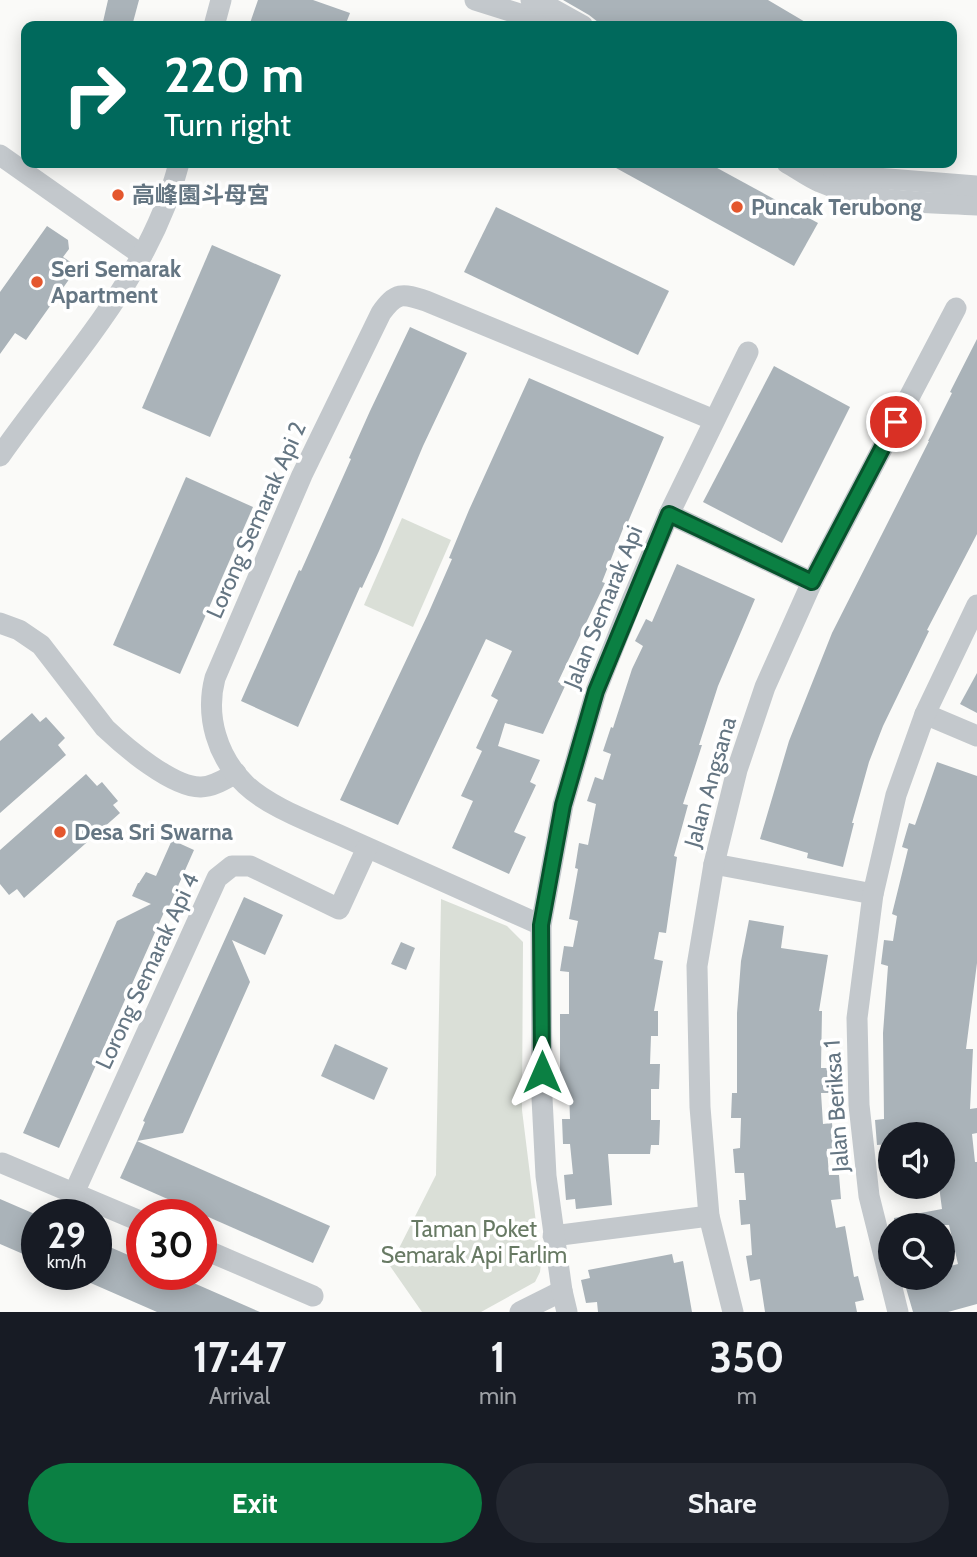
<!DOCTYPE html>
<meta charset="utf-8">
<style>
:root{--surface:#171b24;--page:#242831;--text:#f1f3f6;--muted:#9ea1a6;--accent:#0b8043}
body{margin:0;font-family:Cabin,"Noto Sans SC",sans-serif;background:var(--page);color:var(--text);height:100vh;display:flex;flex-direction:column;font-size:26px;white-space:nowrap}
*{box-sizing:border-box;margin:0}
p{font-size:23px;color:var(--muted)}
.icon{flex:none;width:38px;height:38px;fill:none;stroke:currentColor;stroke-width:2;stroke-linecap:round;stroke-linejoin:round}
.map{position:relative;height:1312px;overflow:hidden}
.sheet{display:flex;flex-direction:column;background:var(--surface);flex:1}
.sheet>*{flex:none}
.hud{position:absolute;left:21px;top:21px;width:936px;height:147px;border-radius:14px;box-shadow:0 4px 18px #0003;background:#00695c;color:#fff;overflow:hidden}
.tools{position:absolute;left:878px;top:1122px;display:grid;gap:14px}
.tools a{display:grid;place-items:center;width:77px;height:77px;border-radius:50%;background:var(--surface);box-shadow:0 4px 18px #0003;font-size:35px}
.speed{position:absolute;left:21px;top:1199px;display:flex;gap:14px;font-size:35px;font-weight:700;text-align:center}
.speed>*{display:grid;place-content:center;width:91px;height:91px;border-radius:50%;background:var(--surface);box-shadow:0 4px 18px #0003;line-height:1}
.speed small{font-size:18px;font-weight:400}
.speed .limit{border:10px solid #d22;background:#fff;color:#111}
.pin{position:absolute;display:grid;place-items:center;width:60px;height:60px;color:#fff;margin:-30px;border:4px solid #fff;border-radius:50%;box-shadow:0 2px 7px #0007}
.me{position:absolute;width:77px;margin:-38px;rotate:0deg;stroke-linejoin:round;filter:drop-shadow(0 0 5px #0008)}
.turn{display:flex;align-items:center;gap:24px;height:147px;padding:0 28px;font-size:32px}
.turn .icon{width:91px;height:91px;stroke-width:2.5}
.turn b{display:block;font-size:49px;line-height:60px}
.eta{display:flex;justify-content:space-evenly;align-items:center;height:119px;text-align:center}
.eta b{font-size:42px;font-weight:800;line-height:49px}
.button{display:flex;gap:14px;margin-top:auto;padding:14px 28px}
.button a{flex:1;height:80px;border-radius:42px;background:var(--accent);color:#fff;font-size:28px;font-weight:800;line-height:80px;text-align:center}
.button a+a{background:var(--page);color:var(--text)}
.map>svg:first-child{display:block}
.green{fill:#dadfd7}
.building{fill:#aab3b9}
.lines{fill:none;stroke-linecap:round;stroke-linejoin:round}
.street{stroke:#c3c8cc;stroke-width:21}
.route-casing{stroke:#07532c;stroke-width:18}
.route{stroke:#0b8043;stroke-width:12}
.poi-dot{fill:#e4572e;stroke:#fff;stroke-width:2.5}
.labels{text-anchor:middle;stroke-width:7;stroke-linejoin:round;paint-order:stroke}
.poi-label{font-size:23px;font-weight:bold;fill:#657683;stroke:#fff;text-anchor:start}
.street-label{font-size:23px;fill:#657683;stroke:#fff}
.park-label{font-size:23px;fill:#687a64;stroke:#fff}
</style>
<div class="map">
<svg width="977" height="1312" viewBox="0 0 977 1312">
<rect width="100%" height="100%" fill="#fafaf8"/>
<g class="green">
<path d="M402,518L451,540L413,627L364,605Z"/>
<path d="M441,899L507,926L523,942L522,1110L541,1263L540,1272L535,1282L481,1312H422L390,1266L436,1175Z"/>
</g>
<g class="building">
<path d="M108,0H139L132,26H102Z"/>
<path d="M258,0H313L350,13L345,26H249Z"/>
<path d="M563,0H768L812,26H603L589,15Z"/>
<path d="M607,163H708L818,223L794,266Z"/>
<path d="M496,207L669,291L638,355L464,272Z"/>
<path d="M47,226L68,240L69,249L63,257L72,263L69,267L75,271L26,340L15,333L0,354V292Z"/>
<path d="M212,245L281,275L210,437L142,408Z"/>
<path d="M410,327L467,353L423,446L379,551L362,588L360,587L298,727L241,701L299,570L301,571L351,459L349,458L370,411Z"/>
<path d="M977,339V534L927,630L929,631L883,726L869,762L852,823H854L843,867L807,858L808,853L760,839L789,741L832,633L929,441H928L952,393L950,392Z"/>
<path d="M774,366L850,407L782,543L703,502Z"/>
<path d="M529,378L664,437L628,522L626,521L602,582L605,583L558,682L565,686L543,734L505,723L498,746L540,760L530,782L536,785L514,832L526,837L509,874L452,848L473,801L461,796L482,751L476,748L498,700L491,696L512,651L486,639L398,825L340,800L428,614L452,559L449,558L469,510Z"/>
<path d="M186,477L253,507L180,674L113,645Z"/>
<path d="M677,564L755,599L718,686L699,745H702L683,804L688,805L674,856L677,857L666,933L659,932L654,959L663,961L654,1011H658V1036H651L650,1064H660L659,1089H651V1120H660L659,1145H651L650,1154H608L612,1205L576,1209L575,1199L566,1200L564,1175L573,1174L570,1144H563L562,1119H570L569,1091H560V1014H569V972L560,971L564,946L573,947L578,921L569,919L578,869L575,868L579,843L588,845L596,804L587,801L595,777L603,780L611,754L603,751L611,727L613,728L632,669L643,646L635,641L646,619L652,622Z"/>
<path d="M977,673V713L960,704Z"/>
<path d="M32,713L40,722L46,717L65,738L58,745L66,755L0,813V741Z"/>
<path d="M937,762L977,776V963L966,1049H973L970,1109L977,1108V1133L972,1134L975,1162H977V1304L948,1312H913L906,1288L915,1286L912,1278H943V1268L958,1264L949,1225H894V1218L942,1209L939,1186H943V1134H891V1144L877,1145L875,1120L884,1119L883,1033L888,966L881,964L884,940L893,941L897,916L892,914L908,849L902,847L909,823L915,825Z"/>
<path d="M86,774L97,786L102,782L118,801L113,805L120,813L24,898L17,889L9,895L0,884V850Z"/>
<path d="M172,840L194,850L167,911L165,910L59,1148L23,1133L117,921L151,904L132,896L138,883H139L146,872L156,876Z"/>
<path d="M244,897L283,915L265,955L232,940L250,982L183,1133L137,1141L145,1122L143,1121Z"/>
<path d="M749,920L784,926L781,948L828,955L819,1011H822L821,1068H830L829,1093H821L823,1124L832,1123L834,1148L827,1149L829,1175H839L841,1199L831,1200L836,1228L845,1226L854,1277L858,1276L864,1300L855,1302L857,1312H765L760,1279L750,1281L746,1256L752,1255L750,1224L741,1225L739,1200H746L744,1173H735L733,1149L740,1148L741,1118H731L732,1093H737V1013L741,961Z"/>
<path d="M401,942L415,948L406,970L391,964Z"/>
<path d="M335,1044L388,1068L374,1100L321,1076Z"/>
<path d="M137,1141L330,1226L313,1263L120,1178Z"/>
<path d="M0,1199L37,1215V1260L0,1244Z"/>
<path d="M96,1241L142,1261V1274H173L260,1312H157L70,1274H96Z"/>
<path d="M672,1254L674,1263L683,1261L692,1312H598L597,1302L586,1303L581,1280L590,1278L588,1270Z"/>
</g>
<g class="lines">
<g class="street">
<path d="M475,0L536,19L550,26"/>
<path d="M531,0L549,7L583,26"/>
<path d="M214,26L221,0"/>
<path d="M0,155L142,255"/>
<path d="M787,163C798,169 808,177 820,182C869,204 925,202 977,205"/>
<path d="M822,163L851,176L977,186"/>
<path d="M0,456C65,363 151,276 179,163"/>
<path d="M669,514L812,582"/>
<path d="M0,623L19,630L41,645L105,728C125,747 173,788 201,787C213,787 225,779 236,773"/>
<path d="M925,714L977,736"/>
<path d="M714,864L873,894"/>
<path d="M541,925C472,894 404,864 335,833C308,821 268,806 246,785C217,757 205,716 215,678L302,475L381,313C396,292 402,293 426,301L714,420"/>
<path d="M2,1163L142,1222"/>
<path d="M74,1193L217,878L232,866H250L339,909L367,848"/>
<path d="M553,1236L709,1216"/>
<path d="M201,1248L313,1296"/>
<path d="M520,1312L562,1291"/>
<path d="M567,1312L562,1291L546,1176L542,1098L541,925L563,805L596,691L633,598L669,514L748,352"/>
<path d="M733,1312L709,1216L700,1107L697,966L714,864L737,770L765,687L812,582L956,308"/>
<path d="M898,1312L869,1196L859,1105L857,1018L873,894L896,795L925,714L977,605"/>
</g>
</g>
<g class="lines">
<defs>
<path id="route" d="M542,1072L541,925L563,805L596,691L669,514L812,582L896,422"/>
</defs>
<use href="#route" class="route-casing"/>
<use href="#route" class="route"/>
</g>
<g class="poi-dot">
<circle cx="118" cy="195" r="7"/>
<circle cx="737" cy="207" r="7"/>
<circle cx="37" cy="282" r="7"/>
<circle cx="60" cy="832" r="7"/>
</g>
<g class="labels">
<g class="poi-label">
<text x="132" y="203">高峰園斗母宮</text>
<text x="751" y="215">Puncak Terubong</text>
<text x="51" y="277">Seri Semarak<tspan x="51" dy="26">Apartment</tspan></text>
<text x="74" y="840">Desa Sri Swarna</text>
</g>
<g class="street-label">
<text transform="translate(256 520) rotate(-66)" y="8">Lorong Semarak Api 2</text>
<text transform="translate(603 607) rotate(-68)" y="8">Jalan Semarak Api</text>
<text transform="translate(710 782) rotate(-74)" y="8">Jalan Angsana</text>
<text transform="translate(147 971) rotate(-65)" y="8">Lorong Semarak Api 4</text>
<text transform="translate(836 1106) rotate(-94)" y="8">Jalan Beriksa 1</text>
</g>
<g class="park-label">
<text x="474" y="1237">Taman Poket<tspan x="474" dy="26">Semarak Api Farlim</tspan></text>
</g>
</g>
</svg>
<div class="tools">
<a><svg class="icon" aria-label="sound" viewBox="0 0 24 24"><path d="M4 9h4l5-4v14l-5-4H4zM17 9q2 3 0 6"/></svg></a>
<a><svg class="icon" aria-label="search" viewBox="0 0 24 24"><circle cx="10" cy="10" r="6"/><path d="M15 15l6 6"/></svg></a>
</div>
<div class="speed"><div>29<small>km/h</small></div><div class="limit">30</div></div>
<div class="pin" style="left:896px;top:422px;background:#d93025"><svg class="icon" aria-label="arrive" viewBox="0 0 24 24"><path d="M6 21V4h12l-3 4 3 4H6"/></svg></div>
<svg class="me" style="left:542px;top:1072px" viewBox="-20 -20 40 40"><path d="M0-17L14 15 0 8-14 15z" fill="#0b8043" stroke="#fff" stroke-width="4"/></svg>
<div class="hud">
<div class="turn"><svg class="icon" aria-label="right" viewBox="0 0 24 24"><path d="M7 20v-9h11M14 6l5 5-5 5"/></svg><div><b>220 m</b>Turn right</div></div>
</div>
</div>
<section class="sheet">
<div class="eta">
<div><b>17:47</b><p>Arrival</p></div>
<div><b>1</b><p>min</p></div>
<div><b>350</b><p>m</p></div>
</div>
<div class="button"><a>Exit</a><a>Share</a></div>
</section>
